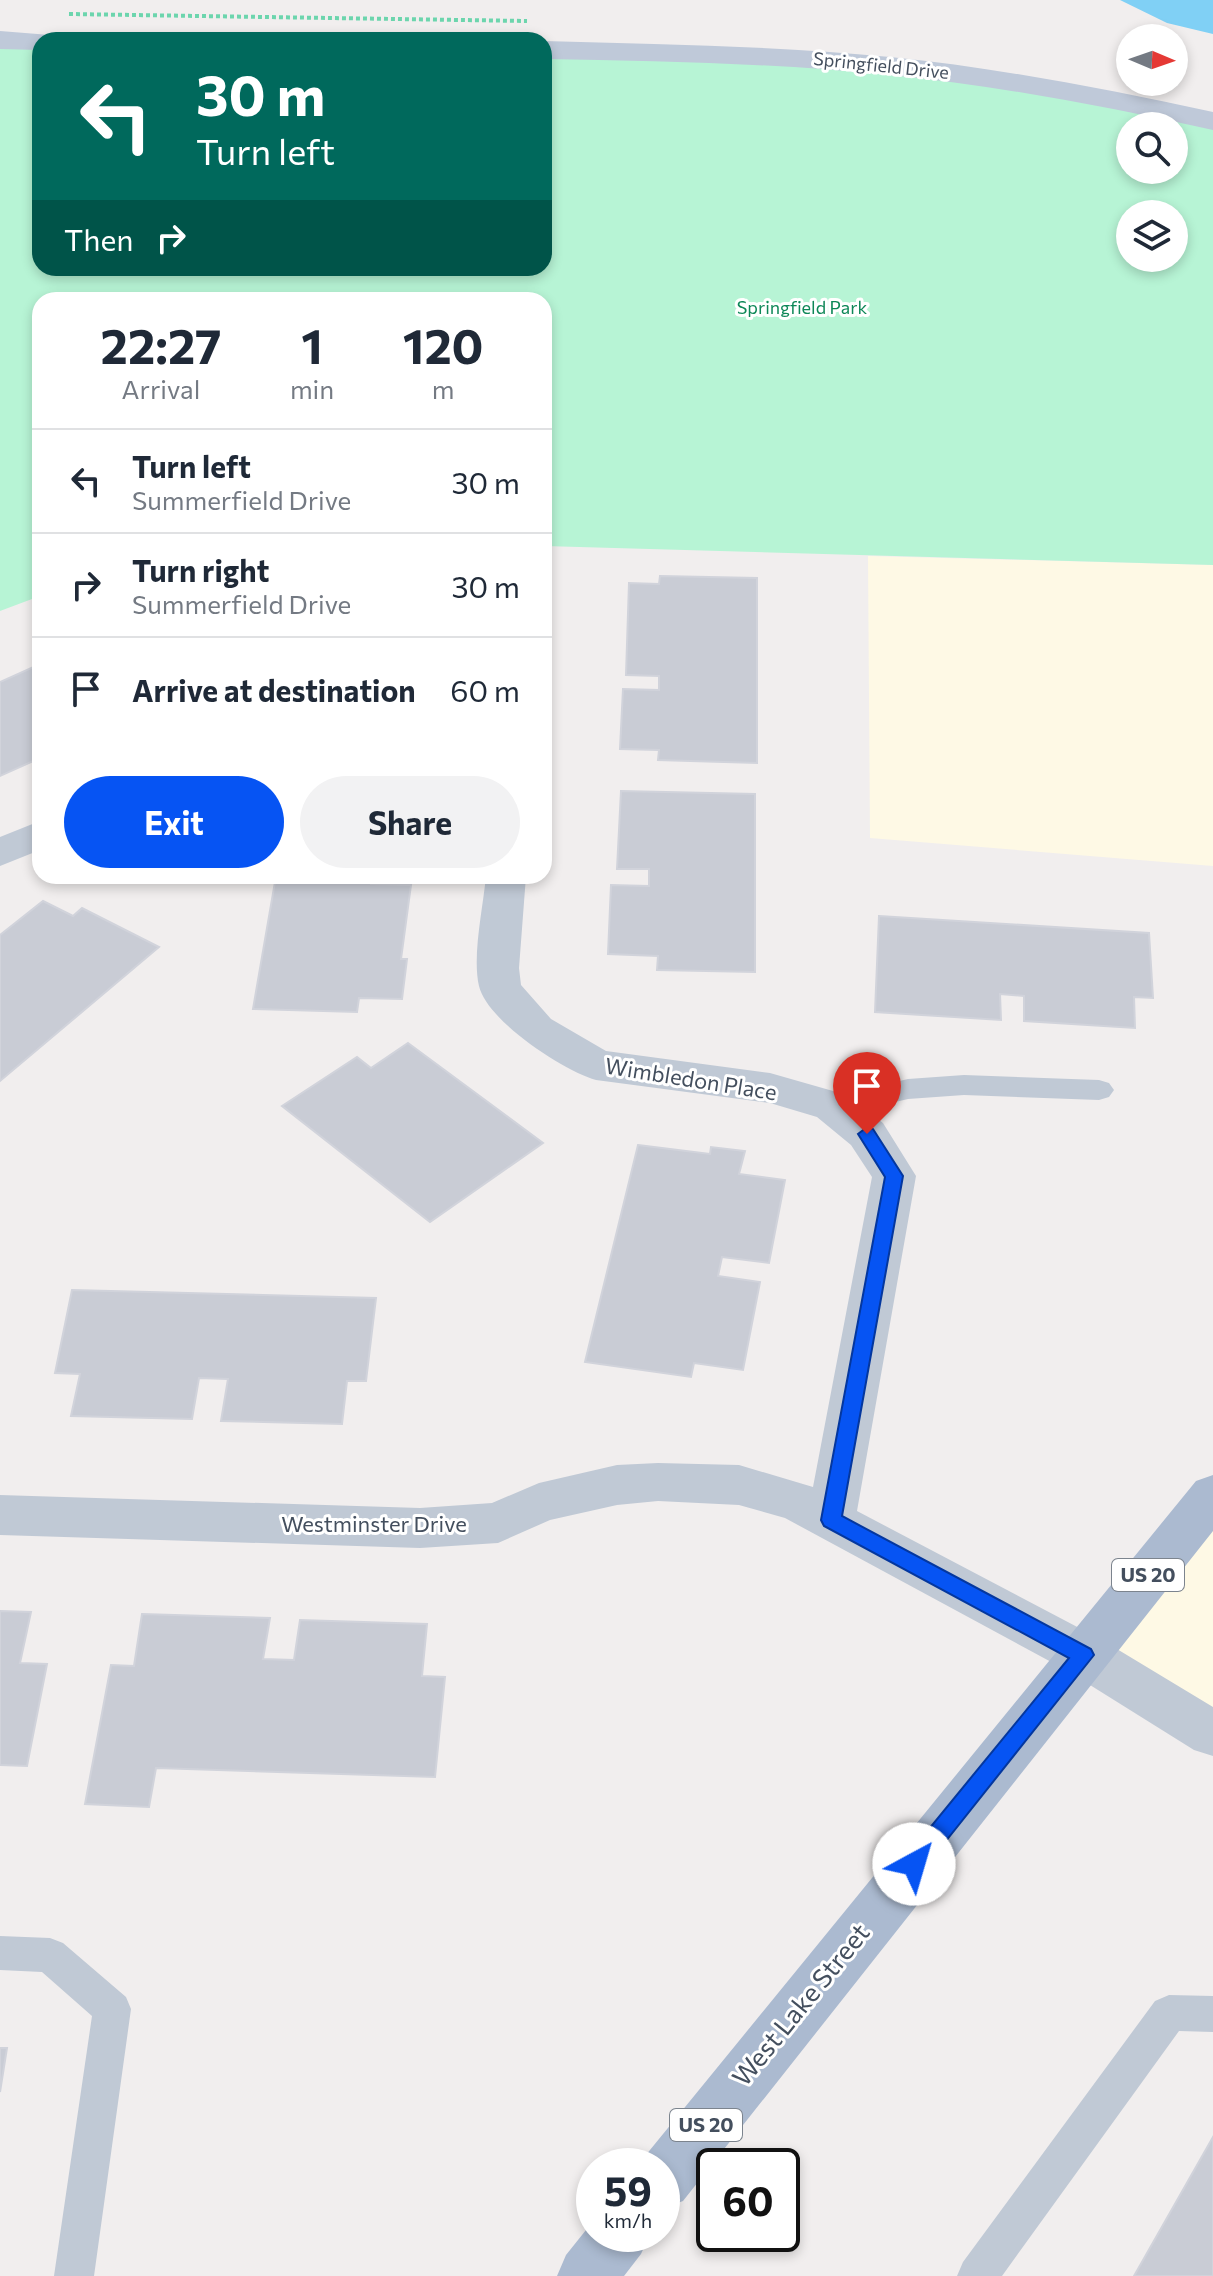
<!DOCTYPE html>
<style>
:root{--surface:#fff;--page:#f2f2f3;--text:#1f2937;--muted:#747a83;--line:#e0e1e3;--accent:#0654f3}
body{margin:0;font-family:Commissioner,sans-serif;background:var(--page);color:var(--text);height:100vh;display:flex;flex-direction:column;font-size:30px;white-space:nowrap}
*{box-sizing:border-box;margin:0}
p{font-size:26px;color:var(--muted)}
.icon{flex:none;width:44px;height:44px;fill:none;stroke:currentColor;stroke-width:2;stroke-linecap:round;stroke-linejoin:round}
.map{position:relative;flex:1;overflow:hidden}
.details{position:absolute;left:32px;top:292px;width:520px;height:592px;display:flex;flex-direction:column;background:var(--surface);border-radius:24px;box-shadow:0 4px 12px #0003}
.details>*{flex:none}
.guide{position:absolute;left:32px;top:32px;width:520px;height:244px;border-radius:24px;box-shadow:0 4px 12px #0003;background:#00695c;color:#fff;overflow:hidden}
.needle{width:52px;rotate:92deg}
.fabs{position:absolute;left:1116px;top:24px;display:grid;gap:16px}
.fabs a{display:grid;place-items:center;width:72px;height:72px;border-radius:50%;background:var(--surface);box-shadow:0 4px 12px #0003;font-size:40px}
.speed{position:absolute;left:576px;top:2148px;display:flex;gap:16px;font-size:40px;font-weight:700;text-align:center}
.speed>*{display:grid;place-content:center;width:104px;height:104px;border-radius:50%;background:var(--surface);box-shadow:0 4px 12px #0003;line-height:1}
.speed small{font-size:20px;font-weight:400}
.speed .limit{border:4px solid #111;border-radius:12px;background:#fff;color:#111}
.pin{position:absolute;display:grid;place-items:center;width:68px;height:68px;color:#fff;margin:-82px -34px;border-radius:50% 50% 50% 0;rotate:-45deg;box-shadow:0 0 8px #0007}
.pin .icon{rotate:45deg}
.me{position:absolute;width:88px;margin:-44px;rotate:39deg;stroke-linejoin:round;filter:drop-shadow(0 0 6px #0008)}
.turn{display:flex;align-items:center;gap:28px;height:168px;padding:0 32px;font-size:36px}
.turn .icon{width:104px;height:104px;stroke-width:2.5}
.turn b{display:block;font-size:56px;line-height:68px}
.then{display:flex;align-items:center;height:76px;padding:0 32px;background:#0003;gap:16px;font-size:30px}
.eta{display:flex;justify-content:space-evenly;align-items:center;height:136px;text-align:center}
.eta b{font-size:48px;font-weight:700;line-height:56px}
.action{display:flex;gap:16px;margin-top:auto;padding:16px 32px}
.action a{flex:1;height:92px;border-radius:48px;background:var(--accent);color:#fff;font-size:32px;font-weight:700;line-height:92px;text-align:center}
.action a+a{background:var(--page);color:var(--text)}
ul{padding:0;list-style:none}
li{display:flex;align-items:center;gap:24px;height:104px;padding:0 32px;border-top:2px solid var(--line)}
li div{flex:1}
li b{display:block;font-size:30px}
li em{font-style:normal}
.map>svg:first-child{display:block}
.commercial{fill:#fef9e5}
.green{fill:#b7f4d5;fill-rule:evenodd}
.water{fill:#80d0f5}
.building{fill:#c9ccd5;stroke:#d1d3db;stroke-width:2}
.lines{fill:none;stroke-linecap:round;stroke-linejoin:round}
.path{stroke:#6cd5ad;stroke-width:4;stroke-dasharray:4 3;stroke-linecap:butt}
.lane{fill:#c0c9d5;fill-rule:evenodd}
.street{fill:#c0c9d5;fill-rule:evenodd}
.secondary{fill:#bfc9d9;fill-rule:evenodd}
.primary{fill:#abbad0;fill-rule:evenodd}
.route{fill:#0654f3;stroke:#04379e;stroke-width:2}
.labels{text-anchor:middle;stroke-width:6;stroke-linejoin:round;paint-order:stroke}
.far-street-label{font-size:18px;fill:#444f5e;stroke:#fff}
.far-park-label{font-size:18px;fill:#0d8757;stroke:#fff}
.shield{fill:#fff;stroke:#7c848e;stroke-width:2}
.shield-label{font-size:20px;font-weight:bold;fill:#444f5e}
.street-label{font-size:22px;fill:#444f5e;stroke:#fff}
.near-street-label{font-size:26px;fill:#444f5e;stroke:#fff}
</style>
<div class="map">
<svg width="1213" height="2276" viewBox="0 0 1213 2276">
<rect width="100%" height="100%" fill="#f1eeee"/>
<g class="commercial">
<path d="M868,556L1213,565V866L870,838Z"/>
<path d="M1213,1529V1712L1114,1652Z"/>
</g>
<path class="green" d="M0,40L40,41V268H544V51L924,70L1213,123V565L544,546V300H40V596L0,611ZM1130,126H1174V170H1130ZM1130,214H1174V258H1130Z"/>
<path class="water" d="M1120,0H1213V34L1167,23Z"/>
<g class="building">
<path d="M660,576L757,578V763L658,760L659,750L620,749L623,689L659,690V676L626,675L629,583L659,584Z"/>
<path d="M40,664V758L0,776V682Z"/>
<path d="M621,791L755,794V972L657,970L658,956L608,954L611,885L649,886V869H617Z"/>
<path d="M276,876H372L371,884L411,885L401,959H407L402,999L359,998L357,1012L253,1009Z"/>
<path d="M43,901L73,916L82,908L159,947L0,1081V935Z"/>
<path d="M879,916L1149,933L1153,998L1134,997L1135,1028L1024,1021V996L1000,994L1001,1020L875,1012Z"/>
<path d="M408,1043L543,1143L430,1222L282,1106L357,1057L371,1068Z"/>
<path d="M638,1145L710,1154L711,1147L745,1151L739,1174L785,1180L769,1263L722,1257L718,1276L760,1282L743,1370L694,1363L691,1377L585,1362Z"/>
<path d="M72,1290L376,1298L366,1381H347L342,1424L221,1421L228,1379L199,1378L192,1419L71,1416L80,1374L55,1373Z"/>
<path d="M0,1611L31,1612L20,1663L47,1664L27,1766L0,1765Z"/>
<path d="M142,1614L270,1618L263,1659L294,1660L300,1620L427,1624L422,1676L445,1677L435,1777L156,1768L149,1807L85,1804L111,1665L134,1666Z"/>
<path d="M0,2048H7L0,2092Z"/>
<path d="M1213,2137V2276H1134Z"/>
</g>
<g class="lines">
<path class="path" d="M69,14L527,21"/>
<g class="lane">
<path d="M964,1075L1099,1080L1109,1083L1114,1090L1109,1097L1099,1100L964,1095L908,1099L832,1117L822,1113L817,1106L822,1099L908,1079Z"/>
<path d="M0,1936L50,1938L63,1943L126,1997L131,2009L94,2276H54L92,2016L42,1972L0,1970Z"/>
<path d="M1169,1995L1213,1996V2032L1179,2031L1002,2276H957L963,2262L1155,2001Z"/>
</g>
<g class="street">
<path d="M40,821V850L0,866V837Z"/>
<path d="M486,876H526L519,968L521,985L551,1019L606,1051L770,1073L847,1095L883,1123L916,1176L857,1511L1102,1640L1213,1707V1756L1194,1750L1066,1670L785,1518L739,1505L658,1501L617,1505L550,1520L498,1543L420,1548L0,1535V1495L420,1508L492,1503L539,1483L617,1465L658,1463L739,1465L813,1487L872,1177L851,1145L817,1117L770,1103L596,1080C564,1071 487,1021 479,986C472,956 483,908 486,876Z"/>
</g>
<g class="secondary">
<path d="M0,31L50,35L54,40H40V50L0,49Z"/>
<path d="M544,41C659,44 775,46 890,57C999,68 1106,89 1213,112V130C1106,106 999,86 890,75C775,63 659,61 544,59Z"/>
</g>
<g class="primary">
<path d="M1213,1475V1531L683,2201L662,2209V2166H639L641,2161L1196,1481Z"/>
<path d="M594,2220V2234H650L641,2254L624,2276H557L566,2255Z"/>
</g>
</g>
<path class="route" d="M867,1127L873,1129L903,1176L842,1516L1091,1649L1094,1655L922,1871L914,1874L906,1871L903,1864L906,1857L1069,1658L824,1526L821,1520L885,1177L858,1134Z"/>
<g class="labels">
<g class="far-street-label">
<text transform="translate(881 66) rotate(6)" y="6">Springfield Drive</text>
</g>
<g class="far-park-label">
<text x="802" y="314">Springfield Park</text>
</g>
<g class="shield">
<rect x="1112" y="1559" width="72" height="32" rx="6"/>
<rect x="670" y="2109" width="72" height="32" rx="6"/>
</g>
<g class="shield-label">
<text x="1148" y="1582">US 20</text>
<text x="706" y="2132">US 20</text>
</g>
<g class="street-label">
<text transform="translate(691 1079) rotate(9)" y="8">Wimbledon Place</text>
<text x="374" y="1532">Westminster Drive</text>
</g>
<g class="near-street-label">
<text transform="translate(801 2005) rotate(-51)" y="9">West Lake Street</text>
</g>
</g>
</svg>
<div class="fabs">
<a><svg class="needle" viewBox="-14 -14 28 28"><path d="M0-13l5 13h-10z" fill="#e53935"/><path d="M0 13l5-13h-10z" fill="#747a83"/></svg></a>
<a><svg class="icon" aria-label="search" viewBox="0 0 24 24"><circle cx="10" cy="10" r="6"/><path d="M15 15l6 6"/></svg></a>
<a><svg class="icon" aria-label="layers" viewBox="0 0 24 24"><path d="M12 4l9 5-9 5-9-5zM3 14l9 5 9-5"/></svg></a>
</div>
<div class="speed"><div>59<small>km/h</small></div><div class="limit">60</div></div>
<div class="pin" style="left:867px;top:1134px;background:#d93025"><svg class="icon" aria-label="arrive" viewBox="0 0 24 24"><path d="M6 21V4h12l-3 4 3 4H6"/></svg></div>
<svg class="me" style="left:914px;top:1864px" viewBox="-20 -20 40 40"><circle r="19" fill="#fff"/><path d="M0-13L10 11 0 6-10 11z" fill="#0654f3"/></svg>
<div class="guide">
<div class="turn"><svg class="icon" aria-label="left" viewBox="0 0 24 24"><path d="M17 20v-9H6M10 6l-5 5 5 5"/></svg><div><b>30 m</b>Turn left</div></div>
<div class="then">Then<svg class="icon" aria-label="right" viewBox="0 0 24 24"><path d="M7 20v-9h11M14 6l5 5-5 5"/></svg></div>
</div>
<section class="details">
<div class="eta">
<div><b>22:27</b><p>Arrival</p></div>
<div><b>1</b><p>min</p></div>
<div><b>120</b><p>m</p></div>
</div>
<ul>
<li><svg class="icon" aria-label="left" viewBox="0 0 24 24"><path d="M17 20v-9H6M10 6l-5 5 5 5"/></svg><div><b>Turn left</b><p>Summerfield Drive</p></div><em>30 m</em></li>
<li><svg class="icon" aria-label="right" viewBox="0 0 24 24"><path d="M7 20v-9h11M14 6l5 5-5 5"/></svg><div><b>Turn right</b><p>Summerfield Drive</p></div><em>30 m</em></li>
<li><svg class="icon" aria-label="arrive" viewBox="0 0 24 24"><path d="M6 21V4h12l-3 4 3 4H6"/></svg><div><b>Arrive at destination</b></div><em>60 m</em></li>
</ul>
<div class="action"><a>Exit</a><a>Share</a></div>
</section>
</div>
